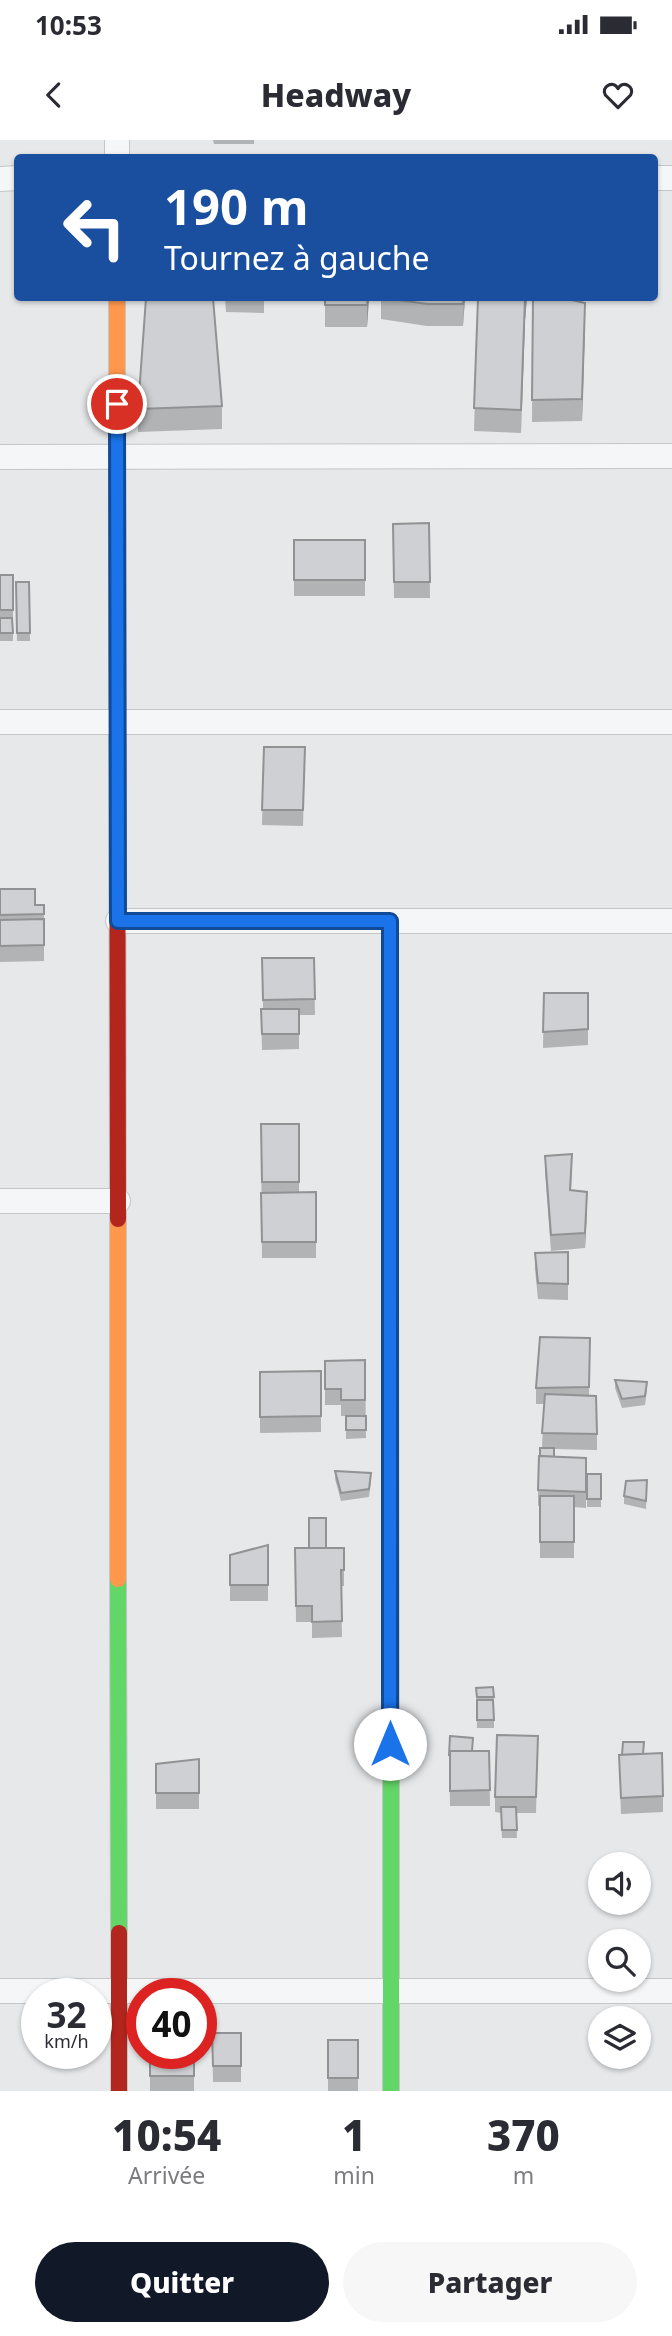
<!DOCTYPE html>
<html lang="fr">
<meta charset="utf-8">
<style>
:root{--surface:#fff;--page:#f7f7f7;--text:#2b2b33;--muted:#7c7c81;--accent:#111827}
body{margin:0;font-family:"Noto Sans",sans-serif;background:var(--page);color:var(--text);height:100vh;display:flex;flex-direction:column;font-size:26px;white-space:nowrap}
*{box-sizing:border-box;margin:0}
p{font-size:23px;color:var(--muted)}
.icon{flex:none;width:38px;height:38px;fill:none;stroke:currentColor;stroke-width:2;stroke-linecap:round;stroke-linejoin:round}
.map{position:relative;height:1951px;overflow:hidden}
.side{display:flex;flex-direction:column;background:var(--surface);flex:1}
.side>*{flex:none}
.banner{position:absolute;left:14px;top:14px;width:644px;height:147px;border-radius:7px;box-shadow:0 2px 5px #0004;background:#1a4fa0;color:#fff;overflow:hidden}
.fabs{position:absolute;left:588px;top:1712px;display:grid;gap:14px}
.fabs a{display:grid;place-items:center;width:63px;height:63px;border-radius:50%;background:var(--surface);box-shadow:0 2px 5px #0004;font-size:35px}
.speed{position:absolute;left:21px;top:1838px;display:flex;gap:14px;font-size:35px;font-weight:700;text-align:center}
.speed>*{display:grid;place-content:center;width:91px;height:91px;border-radius:50%;background:var(--surface);box-shadow:0 2px 5px #0004;line-height:1}
.speed small{font-size:18px;font-weight:400}
.speed .limit{border:10px solid #d22;background:#fff;color:#111}
.pin{position:absolute;display:grid;place-items:center;width:60px;height:60px;color:#fff;margin:-30px;border:4px solid #fff;border-radius:50%;box-shadow:0 2px 7px #0007}
.me{position:absolute;width:77px;margin:-38px;rotate:0deg;stroke-linejoin:round;filter:drop-shadow(0 0 5px #0008)}
.turn{display:flex;align-items:center;gap:24px;height:147px;padding:0 35px;font-size:32px}
.turn .icon{width:91px;height:91px;stroke-width:2.5}
.turn b{display:block;font-size:49px;line-height:60px}
.eta{display:flex;justify-content:space-evenly;align-items:center;height:119px;text-align:center}
.eta b{font-size:42px;font-weight:800;line-height:49px}
.cta{display:flex;gap:14px;margin-top:auto;padding:14px 35px}
.cta a{flex:1;height:80px;border-radius:42px;background:var(--accent);color:#fff;font-size:28px;font-weight:800;line-height:80px;text-align:center}
.cta a+a{background:var(--page);color:var(--text)}
.status{display:flex;justify-content:space-between;align-items:center;height:49px;padding:0 35px;background:var(--surface);direction:ltr}
.status svg{height:19px;fill:currentColor}
header{display:flex;justify-content:space-between;align-items:center;height:91px;padding:0 35px;background:var(--surface);font-size:32px;font-weight:800}
.map>svg:first-child{display:block}
.lines{fill:none;stroke-linecap:round;stroke-linejoin:round}
.street-casing{stroke:#c4c6c8;stroke-width:26}
.fast-casing{stroke:#c4c6c8;stroke-width:18}
.slow-casing{stroke:#c4c6c8;stroke-width:18}
.jam-casing{stroke:#c4c6c8;stroke-width:18}
.street{stroke:#f5f6f7;stroke-width:24}
.fast{stroke:#63d668;stroke-width:16}
.slow{stroke:#ff974d;stroke-width:16}
.jam{stroke:#b3261e;stroke-width:16}
.wall{fill:#b1b3b5}
.shaded-wall{fill:#909294}
.building{fill:#ced0d3;stroke:#909294;stroke-width:2}
.route-casing{stroke:#114b97;stroke-width:18}
.route{stroke:#1a73e8;stroke-width:12}
</style>
<div class="status"><b>10:53</b><svg viewBox="0 0 49 12"><path d="M0 12V9h3v3zM5 12V6h3v6zM10 12V3h3v9zM15 12V0h3v12zM26 1h20v11H26zM47 4h2v5h-2z"/></svg></div>
<header><svg class="icon" aria-label="back" viewBox="0 0 24 24"><path d="M15 5l-7 7 7 7"/></svg>Headway<svg class="icon" aria-label="heart" viewBox="0 0 24 24"><path d="M12 20l-8-8c-3-5 5-10 8-4 3-6 11-1 8 4z"/></svg></header>
<div class="map">
<svg width="672" height="1951" viewBox="0 0 672 1951">
<rect width="100%" height="100%" fill="#e6e8ea"/>
<g class="lines">
<defs>
<g id="street">
<path d="M117,0V18"/>
<path d="M654,38H672"/>
<path d="M0,39L18,38"/>
<path d="M0,317L672,316"/>
<path d="M0,582H672"/>
<path d="M118,781H672"/>
<path d="M0,1061H118"/>
<path d="M0,1851H672"/>
</g>
<g id="fast">
<path d="M390,781V1142"/>
<path d="M118,1439L119,1793"/>
<path d="M391,1572V1951"/>
</g>
<g id="slow">
<path d="M117,158V502"/>
<path d="M118,1079V1439"/>
<path d="M390,1142L391,1572"/>
</g>
<g id="jam">
<path d="M117,502L118,1079"/>
<path d="M119,1793V1951"/>
</g>
</defs>
<use href="#street" class="street-casing"/>
<use href="#fast" class="fast-casing"/>
<use href="#slow" class="slow-casing"/>
<use href="#jam" class="jam-casing"/>
<use href="#street" class="street"/>
<use href="#fast" class="fast"/>
<use href="#slow" class="slow"/>
<use href="#jam" class="jam"/>
</g>
<g class="wall">
<path d="M213,0H254V4H214Z"/>
<path d="M225,158H264V173L226,172Z"/>
<path d="M325,158H369L367,187H325Z"/>
<path d="M381,158H465L463,186H427L381,179Z"/>
<path d="M478,158H527L525,180L521,293L474,291Z"/>
<path d="M533,158H580V161L585,185L582,281L532,282Z"/>
<path d="M222,266V289L138,292V269Z"/>
<path d="M429,383L430,458H394L393,384Z"/>
<rect x="294" y="400" width="71" height="56"/>
<rect x="0" y="435" width="13" height="66"/>
<path d="M16,442H29L30,501H17Z"/>
<path d="M264,607H305L303,686L262,685Z"/>
<path d="M0,749L35,765H44V821L0,822Z"/>
<path d="M262,818H314L315,875H299V909L262,910L261,869H263Z"/>
<path d="M544,853H588V905L543,908Z"/>
<path d="M261,984H299V1052H316V1118H262Z"/>
<path d="M545,1016L572,1030L571,1050L587,1068L585,1108L551,1111L545,1032Z"/>
<path d="M568,1112V1160L538,1159L535,1129V1113Z"/>
<path d="M590,1198L589,1256L597,1294V1310L554,1309V1317L586,1318V1368L574,1367V1418H540V1366H538V1350L540,1316L542,1308L544,1264H536V1248Z"/>
<path d="M365,1220L366,1298L346,1299V1276H341V1265H325V1221Z"/>
<path d="M321,1231V1292L260,1293V1232Z"/>
<path d="M615,1240L647,1250L645,1265L622,1268L615,1248Z"/>
<path d="M335,1331L371,1341L369,1357L341,1361L335,1339Z"/>
<rect x="587" y="1334" width="14" height="33"/>
<path d="M647,1340L646,1369L624,1364V1356Z"/>
<path d="M268,1405V1461H230V1415Z"/>
<path d="M295,1408H344V1446H341L342,1497L312,1498V1482H296Z"/>
<path d="M476,1548L494,1557V1588H477Z"/>
<path d="M538,1596L536,1673H516L517,1698H502L501,1673L495,1672V1657Z"/>
<path d="M473,1611H489L490,1666H450L449,1615Z"/>
<path d="M643,1614L663,1656V1672L621,1674L619,1615Z"/>
<path d="M199,1619V1669H156V1624Z"/>
<path d="M212,1893H241V1942H213Z"/>
<rect x="328" y="1900" width="30" height="51"/>
<rect x="150" y="1913" width="44" height="38"/>
</g>
<g class="shaded-wall">
<path d="M368,158H369L367,187V165Z"/>
<path d="M464,158H465L463,186Z"/>
<path d="M525,158H527L525,180L521,293Z"/>
<path d="M585,163V185L582,281V259Z"/>
<path d="M587,1052V1068L585,1108V1093Z"/>
</g>
<g class="building">
<path d="M146,158H213L222,266L138,269Z"/>
<path d="M325,158H368L367,165H325Z"/>
<path d="M385,158H464L463,164H427Z"/>
<path d="M478,158H525L521,270L474,268Z"/>
<path d="M533,158H563L585,163L582,259L532,260Z"/>
<path d="M429,383L430,442H394L393,384Z"/>
<rect x="294" y="400" width="71" height="40"/>
<rect x="0" y="435" width="13" height="35"/>
<path d="M16,442H29L30,493H17Z"/>
<path d="M0,478H12L13,493H0Z"/>
<path d="M264,607H305L303,670H262Z"/>
<path d="M0,749H35V765H44V774L0,775Z"/>
<path d="M44,779V805L0,806V780Z"/>
<path d="M262,818H314L315,859L263,860Z"/>
<path d="M544,853H588V889L543,892Z"/>
<path d="M261,869H299V894H262Z"/>
<path d="M261,984H299V1042H262Z"/>
<path d="M572,1014L570,1050L587,1052L585,1093L551,1095L545,1016Z"/>
<path d="M316,1052V1102H262L261,1053Z"/>
<path d="M568,1112V1144L538,1143L535,1113Z"/>
<path d="M540,1197L590,1198L589,1247L536,1248Z"/>
<path d="M365,1220V1260H341V1249H325V1221Z"/>
<path d="M321,1231V1276L260,1277V1232Z"/>
<path d="M615,1240L647,1242L645,1256L622,1259Z"/>
<path d="M545,1254L596,1256L597,1294L542,1293Z"/>
<rect x="346" y="1276" width="20" height="14"/>
<path d="M540,1308H554V1317L540,1316Z"/>
<path d="M539,1316L586,1318V1352L538,1350Z"/>
<path d="M335,1331L371,1333L369,1349L341,1353Z"/>
<rect x="587" y="1334" width="14" height="25"/>
<path d="M647,1340L646,1361L624,1356L626,1341Z"/>
<rect x="540" y="1356" width="34" height="46"/>
<rect x="309" y="1378" width="17" height="30"/>
<path d="M268,1405V1445H230V1415Z"/>
<path d="M295,1408H344V1430H341L342,1481L312,1482V1466H296Z"/>
<path d="M493,1547L494,1557H477L476,1548Z"/>
<path d="M477,1560H493L494,1580H477Z"/>
<path d="M497,1595L538,1596L536,1657H495Z"/>
<path d="M450,1596L473,1598L472,1611H450V1615H449Z"/>
<path d="M623,1602H644L643,1614L622,1615Z"/>
<path d="M450,1611H489L490,1650L450,1651Z"/>
<path d="M662,1613L663,1656L621,1658L619,1615Z"/>
<path d="M199,1619V1653H156V1624Z"/>
<path d="M501,1667H516L517,1690H502Z"/>
<path d="M212,1893H241V1926H213Z"/>
<rect x="328" y="1900" width="30" height="38"/>
<rect x="150" y="1913" width="44" height="23"/>
</g>
<g class="lines">
<defs>
<path id="route" d="M117,264L118,781H390V1604"/>
</defs>
<use href="#route" class="route-casing"/>
<use href="#route" class="route"/>
</g>
</svg>
<div class="fabs">
<a><svg class="icon" aria-label="sound" viewBox="0 0 24 24"><path d="M4 9h4l5-4v14l-5-4H4zM17 9q2 3 0 6"/></svg></a>
<a><svg class="icon" aria-label="search" viewBox="0 0 24 24"><circle cx="10" cy="10" r="6"/><path d="M15 15l6 6"/></svg></a>
<a><svg class="icon" aria-label="layers" viewBox="0 0 24 24"><path d="M12 4l9 5-9 5-9-5zM3 14l9 5 9-5"/></svg></a>
</div>
<div class="speed"><div>32<small>km/h</small></div><div class="limit">40</div></div>
<div class="pin" style="left:117px;top:264px;background:#d93025"><svg class="icon" aria-label="arrive" viewBox="0 0 24 24"><path d="M6 21V4h12l-3 4 3 4H6"/></svg></div>
<svg class="me" style="left:390px;top:1604px" viewBox="-20 -20 40 40"><circle r="19" fill="#fff"/><path d="M0-13L10 11 0 6-10 11z" fill="#1a73e8"/></svg>
<div class="banner">
<div class="turn"><svg class="icon" aria-label="left" viewBox="0 0 24 24"><path d="M17 20v-9H6M10 6l-5 5 5 5"/></svg><div><b>190 m</b>Tournez à gauche</div></div>
</div>
</div>
<section class="side">
<div class="eta">
<div><b>10:54</b><p>Arrivée</p></div>
<div><b>1</b><p>min</p></div>
<div><b>370</b><p>m</p></div>
</div>
<div class="cta"><a>Quitter</a><a>Partager</a></div>
</section>
